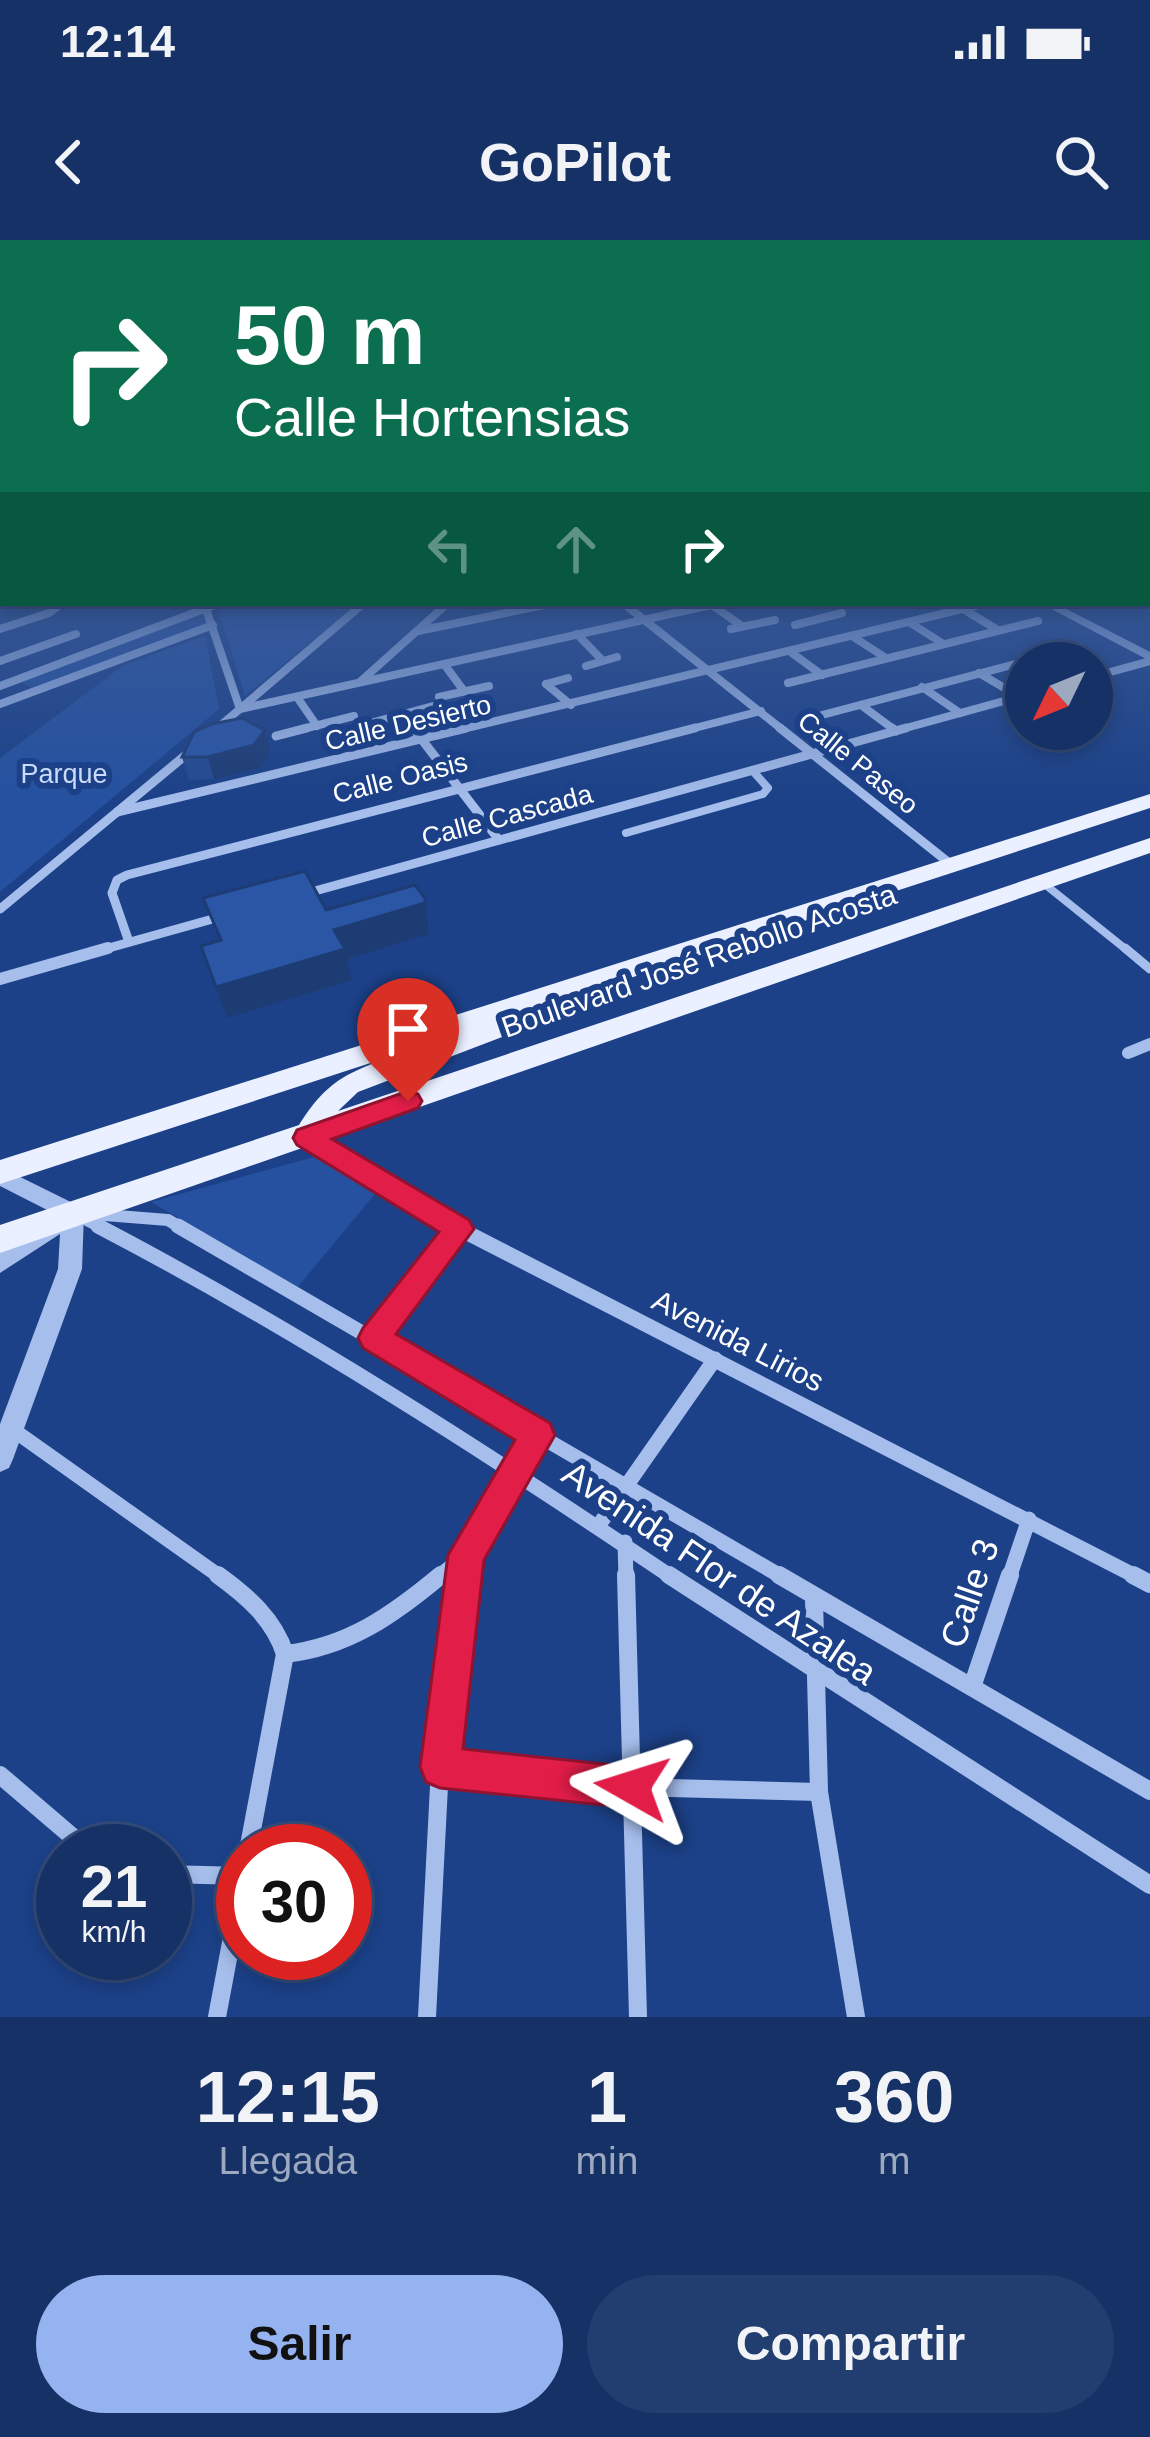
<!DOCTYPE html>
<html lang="es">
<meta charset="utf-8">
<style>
:root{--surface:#153166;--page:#223d6f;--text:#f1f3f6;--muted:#9da9bf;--line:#344c7a;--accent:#95b2f1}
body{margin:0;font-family:Arial,sans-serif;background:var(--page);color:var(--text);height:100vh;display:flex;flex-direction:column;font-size:45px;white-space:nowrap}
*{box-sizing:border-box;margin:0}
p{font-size:39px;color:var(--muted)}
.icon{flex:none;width:66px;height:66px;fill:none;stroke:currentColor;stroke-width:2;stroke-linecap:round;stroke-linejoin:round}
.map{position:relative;height:1777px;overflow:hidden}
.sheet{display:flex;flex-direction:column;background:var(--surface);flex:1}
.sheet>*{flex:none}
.hud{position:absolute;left:0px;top:0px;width:1152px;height:366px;box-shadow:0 6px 18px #0003,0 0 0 3px var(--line);background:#0b6e4f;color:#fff;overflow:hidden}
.needle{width:78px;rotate:227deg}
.fabs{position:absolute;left:1005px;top:402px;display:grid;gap:24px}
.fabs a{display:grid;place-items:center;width:108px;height:108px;border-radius:50%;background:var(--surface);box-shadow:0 6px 18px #0003,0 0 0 3px var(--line);font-size:60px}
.speed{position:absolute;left:36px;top:1584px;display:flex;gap:24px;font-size:60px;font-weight:700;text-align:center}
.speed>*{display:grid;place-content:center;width:156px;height:156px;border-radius:50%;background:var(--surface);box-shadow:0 6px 18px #0003,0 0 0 3px var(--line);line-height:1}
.speed small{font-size:30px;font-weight:400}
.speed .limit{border:18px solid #d22;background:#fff;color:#111}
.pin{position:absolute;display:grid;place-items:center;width:102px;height:102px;color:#fff;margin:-123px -51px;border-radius:50% 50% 50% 0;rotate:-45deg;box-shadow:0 0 12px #0007}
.pin .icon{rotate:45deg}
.me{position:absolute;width:132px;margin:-66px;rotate:276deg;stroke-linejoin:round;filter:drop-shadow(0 0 9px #0008)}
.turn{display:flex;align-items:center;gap:42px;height:252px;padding:0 36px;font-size:54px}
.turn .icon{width:156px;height:156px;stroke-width:2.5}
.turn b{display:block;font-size:84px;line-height:102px}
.lanes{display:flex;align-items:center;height:114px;padding:0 36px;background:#0003;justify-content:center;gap:60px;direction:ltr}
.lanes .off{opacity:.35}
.eta{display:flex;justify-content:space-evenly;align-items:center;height:204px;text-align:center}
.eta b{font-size:72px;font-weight:600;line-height:84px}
.button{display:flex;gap:24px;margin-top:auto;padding:24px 36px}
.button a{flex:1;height:138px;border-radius:72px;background:var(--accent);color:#111;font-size:48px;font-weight:600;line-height:138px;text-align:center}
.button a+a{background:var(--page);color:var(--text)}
.status{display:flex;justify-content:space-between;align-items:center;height:84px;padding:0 60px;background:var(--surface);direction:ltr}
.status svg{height:33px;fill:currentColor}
header{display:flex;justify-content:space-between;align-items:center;height:156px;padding:0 36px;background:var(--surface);font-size:54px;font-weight:600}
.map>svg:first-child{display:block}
.green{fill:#2551a0}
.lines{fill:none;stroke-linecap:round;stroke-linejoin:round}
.service-far1{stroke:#a5beec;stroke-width:8}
.service{stroke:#a5beec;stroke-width:9}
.minor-far4{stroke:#a5beec;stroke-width:8}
.minor-far3{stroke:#a5beec;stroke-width:9}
.minor-far2{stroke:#a5beec;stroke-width:12}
.minor-far1{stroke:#a5beec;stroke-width:15}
.minor{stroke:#a5beec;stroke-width:18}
.tertiary{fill:#a5beec;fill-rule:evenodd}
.primary{fill:#eaf0ff;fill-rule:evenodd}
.wall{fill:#254a8f}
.shaded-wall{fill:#1e3c74}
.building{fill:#2b56a6;stroke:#1e3c74;stroke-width:3}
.route{fill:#e11d48;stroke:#92132f;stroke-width:3}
.labels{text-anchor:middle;stroke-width:12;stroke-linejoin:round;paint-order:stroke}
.far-street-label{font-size:27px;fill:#fff;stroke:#1c4188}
.far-park-label{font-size:27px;fill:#cadbf9;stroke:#1c4188}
.street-label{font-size:30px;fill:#fff;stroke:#1c4188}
.near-street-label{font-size:36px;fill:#fff;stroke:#1c4188}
</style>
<div class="status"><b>12:14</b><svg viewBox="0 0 49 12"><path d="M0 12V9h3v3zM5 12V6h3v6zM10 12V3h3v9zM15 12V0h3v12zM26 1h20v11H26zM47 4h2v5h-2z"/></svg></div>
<header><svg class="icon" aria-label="back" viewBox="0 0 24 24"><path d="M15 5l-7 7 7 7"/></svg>GoPilot<svg class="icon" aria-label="search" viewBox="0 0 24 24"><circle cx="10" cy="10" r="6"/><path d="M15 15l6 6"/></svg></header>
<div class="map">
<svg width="1150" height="1777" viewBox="0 0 1150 1777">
<rect width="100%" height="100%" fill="#1c4188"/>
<g class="green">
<path d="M235,363H358L245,456L219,372Z"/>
<path d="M204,372L210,385L35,451L19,440Z"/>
<path d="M205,396L219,469L0,652V518L124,425Z"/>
<path d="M314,917L378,950L298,1047L151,962Z"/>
</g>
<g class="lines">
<g class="service-far1">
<path d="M626,593L763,554L768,548L753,531"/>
<path d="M1042,642L1128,711"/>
</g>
<path class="service" d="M1125,708L1150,729"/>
<g class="minor-far4">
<path d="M204,363L240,469L720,363"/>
<path d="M623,363L784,491"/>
<path d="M712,365L742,386"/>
<path d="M960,367L996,389"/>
<path d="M909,382L942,403"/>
<path d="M795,385L842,373"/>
<path d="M0,389L49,373L62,363"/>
<path d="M731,389L775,380"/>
<path d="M418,391L554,363"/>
<path d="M577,394L602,420"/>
<path d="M852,396L886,418"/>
<path d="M792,413L822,435"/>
<path d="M0,421L76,394"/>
<path d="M444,424L464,451"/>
<path d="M586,426L617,417"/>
<path d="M979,433L1020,457"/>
<path d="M1092,437L1150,421"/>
<path d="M361,441L448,363"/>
<path d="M788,443L1038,381"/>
<path d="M546,444L571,465"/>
<path d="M546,444L568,438"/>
<path d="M0,446L220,363"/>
<path d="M922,447L960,473"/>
<path d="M297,457L317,486"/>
<path d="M439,457L489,446"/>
<path d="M0,464L213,385"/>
<path d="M861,465L896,491"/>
<path d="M403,475L415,491"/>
<path d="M822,475L1080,407"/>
<path d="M374,482L433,466"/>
<path d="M214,491L364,363"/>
<path d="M295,491L354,476"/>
<path d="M454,491L987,363"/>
<path d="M683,491L761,471"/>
<path d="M895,491L1026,455"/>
</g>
<g class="minor-far3">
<path d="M413,488L499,600"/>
<path d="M780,488L953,626"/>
<path d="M892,488L896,491"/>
<path d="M213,492L218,488"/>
<path d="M276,496L307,488"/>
<path d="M117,572L466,488"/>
<path d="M304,654L906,488"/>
<path d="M0,669L193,509"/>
<path d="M129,702L112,653L117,640L127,635L695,488"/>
<path d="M98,711L227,675"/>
</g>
<g class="minor-far2">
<path d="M0,739L108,708"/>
<path d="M1128,813L1150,804"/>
<path d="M306,898L459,989"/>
<path d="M92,974L168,980L183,989"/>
<path d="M79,976L104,989"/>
</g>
<g class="minor-far1">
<path d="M98,986C297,1090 487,1213 673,1338"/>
<path d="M178,986L784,1338"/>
<path d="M454,986L1139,1338"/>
<path d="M374,1098L459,989"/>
<path d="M12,1189L222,1338"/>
<path d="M599,1285L715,1119"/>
<path d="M625,1302L626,1338"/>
<path d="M437,1338L466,1315"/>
<path d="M463,1338L466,1315L538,1195"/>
<path d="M1009,1338L1029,1279"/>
</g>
<g class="minor">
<path d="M218,1335C247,1356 274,1379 285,1414L248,1611"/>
<path d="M626,1335L638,1777"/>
<path d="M669,1335L1150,1645"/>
<path d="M779,1335L1150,1551"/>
<path d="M1133,1335L1150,1344"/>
<path d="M814,1359L819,1552L856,1777"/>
<path d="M285,1414C348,1407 393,1375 441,1335"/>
<path d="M972,1447L1010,1335"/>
<path d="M440,1527L632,1547L819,1552"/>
<path d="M0,1535L89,1611"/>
<path d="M165,1634L243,1636"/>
<path d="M217,1777L243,1639"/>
<path d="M427,1777L440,1527L463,1335"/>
</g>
<g class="tertiary">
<path d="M1040,363H1055L1150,412V421Z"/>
<path d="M0,927L81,967L84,973L82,1029L13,1219L9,1228L0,1232V1184L58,1029L60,994L0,1033V1011L57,975L0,946Z"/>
</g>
<path class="primary" d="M1150,554V568L520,774L527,782L523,789L358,852L338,871L1150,598V613L0,1013V985L299,885C329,838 348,833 398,814L0,944V920Z"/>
</g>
<path class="wall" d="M265,490L270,512L260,528L214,539L189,540L182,517Z"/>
<g class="shaded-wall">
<path d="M265,490L270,512L260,528L214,539L208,517Z"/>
<path d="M425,658L429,694L347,719L352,740L227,778L216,747L334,690Z"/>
</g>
<g class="building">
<path d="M242,478L265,490L254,505L208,517H182L194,492L212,484Z"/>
<path d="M305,631L326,670L415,645L425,658V663L334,690L345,709L216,747L201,706L221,700L203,658Z"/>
</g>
<linearGradient id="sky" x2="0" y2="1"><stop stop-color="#0f244b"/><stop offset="0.56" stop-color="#3a5a96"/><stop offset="1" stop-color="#3a5a96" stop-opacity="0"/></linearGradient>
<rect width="1150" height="563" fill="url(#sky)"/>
<path class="route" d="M408,851L418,854L422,861L418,868L332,899L469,980L474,989L396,1094L550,1183L555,1195L484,1320L463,1509L632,1527L647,1533L653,1547L647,1562L632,1568L440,1548L426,1542L420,1527L448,1315L515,1200L363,1108L358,1098L363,1088L439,992L297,905L293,898L297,890Z"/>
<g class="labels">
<g class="far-street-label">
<text transform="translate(408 483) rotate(-13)" y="9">Calle Desierto</text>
<text transform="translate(858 523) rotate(39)" y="9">Calle Paseo</text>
<text transform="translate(400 538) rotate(-14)" y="9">Calle Oasis</text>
<text transform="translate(507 576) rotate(-15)" y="9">Calle Cascada</text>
</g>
<g class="far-park-label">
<text x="64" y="543">Parque</text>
</g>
<g class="street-label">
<text transform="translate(699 721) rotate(-19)" y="10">Boulevard José Rebollo Acosta</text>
<text transform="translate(738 1101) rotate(27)" y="10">Avenida Lirios</text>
</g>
<g class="near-street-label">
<text transform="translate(720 1332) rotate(34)" y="13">Avenida Flor de Azalea</text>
<text transform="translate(969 1353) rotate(-71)" y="13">Calle 3</text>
</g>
</g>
</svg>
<div class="fabs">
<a><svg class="needle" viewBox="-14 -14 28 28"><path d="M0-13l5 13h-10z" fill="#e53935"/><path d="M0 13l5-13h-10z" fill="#9da9bf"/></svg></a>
</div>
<div class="speed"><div>21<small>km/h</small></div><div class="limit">30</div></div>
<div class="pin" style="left:408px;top:861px;background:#d93025"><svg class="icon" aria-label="arrive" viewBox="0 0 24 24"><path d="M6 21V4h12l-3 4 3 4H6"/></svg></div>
<svg class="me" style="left:632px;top:1547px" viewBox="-20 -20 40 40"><path d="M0-17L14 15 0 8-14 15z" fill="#e11d48" stroke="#fff" stroke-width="4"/></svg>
<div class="hud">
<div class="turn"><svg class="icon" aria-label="right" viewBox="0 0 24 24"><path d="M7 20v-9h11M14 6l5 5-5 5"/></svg><div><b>50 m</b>Calle Hortensias</div></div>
<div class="lanes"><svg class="icon off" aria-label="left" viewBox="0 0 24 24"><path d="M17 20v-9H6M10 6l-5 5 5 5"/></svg><svg class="icon off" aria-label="ahead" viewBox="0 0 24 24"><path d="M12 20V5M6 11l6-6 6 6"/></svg><svg class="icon" aria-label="right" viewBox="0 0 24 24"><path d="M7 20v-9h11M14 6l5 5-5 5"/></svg></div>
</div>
</div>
<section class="sheet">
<div class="eta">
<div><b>12:15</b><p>Llegada</p></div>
<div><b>1</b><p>min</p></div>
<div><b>360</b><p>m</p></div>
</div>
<div class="button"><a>Salir</a><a>Compartir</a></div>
</section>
